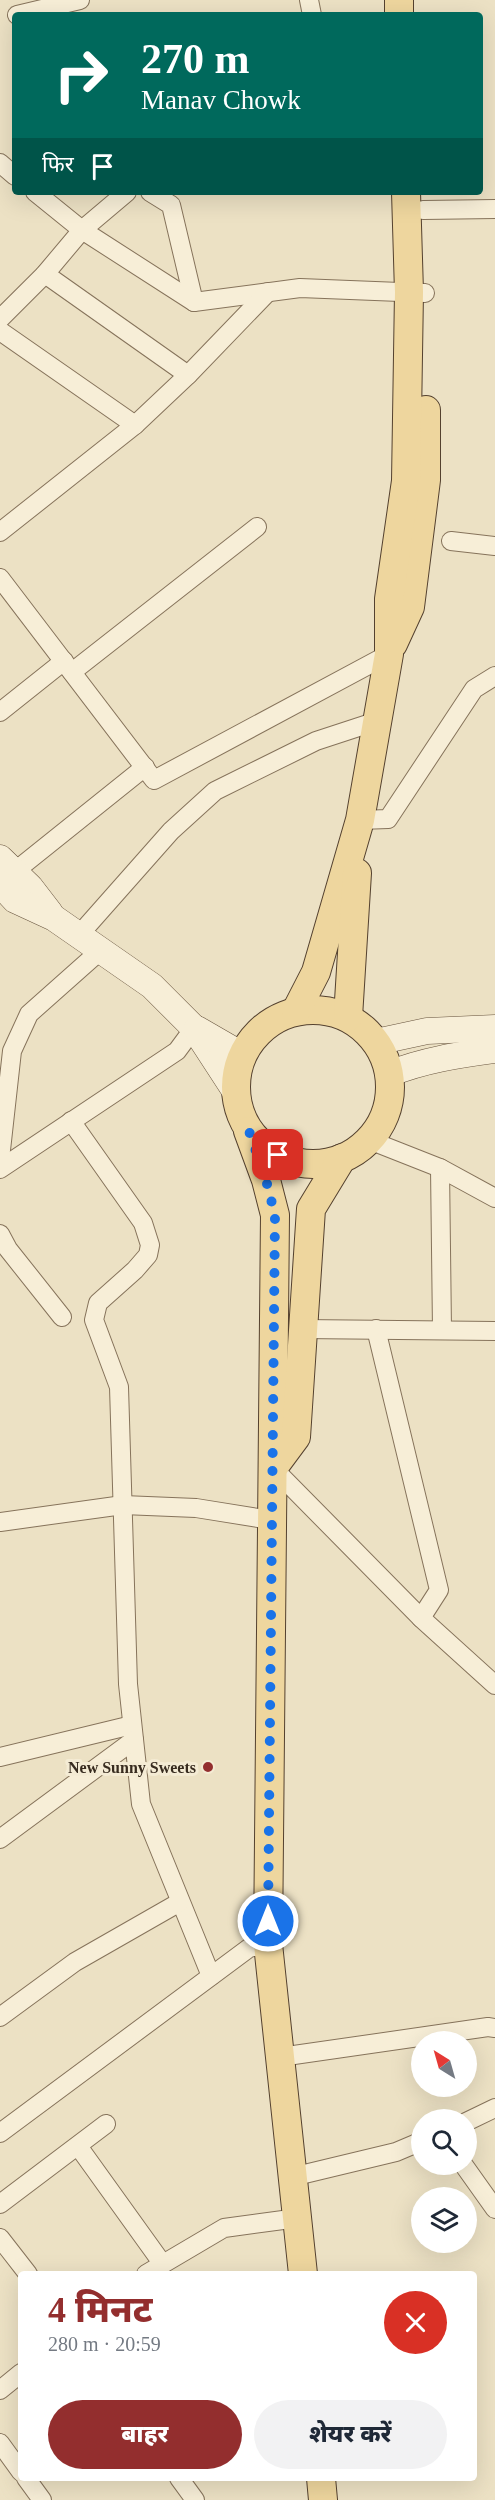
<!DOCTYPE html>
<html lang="hi">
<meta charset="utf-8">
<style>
:root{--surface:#fff;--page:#f2f2f3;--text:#1f2937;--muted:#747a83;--accent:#932e2e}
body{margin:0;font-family:"Times New Roman","Noto Sans Devanagari",serif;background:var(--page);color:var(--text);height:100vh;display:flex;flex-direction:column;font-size:22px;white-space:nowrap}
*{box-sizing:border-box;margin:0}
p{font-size:20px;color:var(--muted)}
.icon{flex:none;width:33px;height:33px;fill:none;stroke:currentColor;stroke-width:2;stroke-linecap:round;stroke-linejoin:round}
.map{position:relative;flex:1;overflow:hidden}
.sheet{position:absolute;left:18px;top:2271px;width:459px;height:210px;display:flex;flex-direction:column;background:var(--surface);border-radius:6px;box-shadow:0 6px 24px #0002}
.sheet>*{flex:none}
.guide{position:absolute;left:12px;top:12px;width:471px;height:183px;border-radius:6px;box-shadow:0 6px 24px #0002;background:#00695c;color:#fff;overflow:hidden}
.needle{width:39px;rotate:323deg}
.buttons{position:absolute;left:411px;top:2031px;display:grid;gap:12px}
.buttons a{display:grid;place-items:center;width:66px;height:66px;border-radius:50%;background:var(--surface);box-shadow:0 6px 24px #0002;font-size:30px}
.pin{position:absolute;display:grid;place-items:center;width:51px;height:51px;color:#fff;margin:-26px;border-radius:12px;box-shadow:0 3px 9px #0006}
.me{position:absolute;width:66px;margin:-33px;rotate:0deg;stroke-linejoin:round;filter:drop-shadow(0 0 4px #0008)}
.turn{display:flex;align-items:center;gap:21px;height:126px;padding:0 30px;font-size:27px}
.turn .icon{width:78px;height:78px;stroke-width:2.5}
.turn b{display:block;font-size:42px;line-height:51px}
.then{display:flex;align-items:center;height:57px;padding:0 30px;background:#0003;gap:12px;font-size:22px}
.round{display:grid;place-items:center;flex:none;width:63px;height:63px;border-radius:32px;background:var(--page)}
.overview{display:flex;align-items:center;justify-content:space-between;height:102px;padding:0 30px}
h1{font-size:36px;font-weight:800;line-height:45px;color:var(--accent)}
.action{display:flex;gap:12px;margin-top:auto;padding:12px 30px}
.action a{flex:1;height:69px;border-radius:36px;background:var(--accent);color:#fff;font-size:24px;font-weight:800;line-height:69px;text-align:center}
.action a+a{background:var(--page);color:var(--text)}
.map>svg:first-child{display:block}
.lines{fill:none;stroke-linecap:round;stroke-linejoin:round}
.street-casing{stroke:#86735b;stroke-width:20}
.secondary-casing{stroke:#68543e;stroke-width:27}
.primary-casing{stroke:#54412f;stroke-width:30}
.street{stroke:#f7eed7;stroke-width:18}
.secondary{stroke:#f7eed7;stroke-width:26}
.primary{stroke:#eed69e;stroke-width:28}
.route{stroke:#1a73e8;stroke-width:10;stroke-dasharray:0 18}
.poi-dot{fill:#932e2e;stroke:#f4ebd4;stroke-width:2}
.labels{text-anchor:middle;stroke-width:6;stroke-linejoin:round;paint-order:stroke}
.poi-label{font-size:16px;font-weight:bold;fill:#372b1f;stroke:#f4ebd4;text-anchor:end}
</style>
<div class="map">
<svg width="495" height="2500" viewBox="0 0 495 2500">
<rect width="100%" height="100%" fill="#ece1c4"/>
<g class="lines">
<defs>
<g id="street">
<path d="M309,0L312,15"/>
<path d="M17,15L80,0"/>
<path d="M0,163L15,176"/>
<path d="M35,192L82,230L194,302L300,288L425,293"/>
<path d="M150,192L171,205L194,302"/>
<path d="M423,210L495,209"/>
<path d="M45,274L188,375"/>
<path d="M0,319L45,274L82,230L127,192"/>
<path d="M0,331L135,425"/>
<path d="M0,532L135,425L188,375L268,292"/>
<path d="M451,541L495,546"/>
<path d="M0,578L154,780L389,654"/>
<path d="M72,672L257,527"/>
<path d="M0,712L64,661"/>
<path d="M360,820L388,819L474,689L495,676"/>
<path d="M14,872L145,767"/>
<path d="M79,935L171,831L215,791L316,741L377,721"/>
<path d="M71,1121L143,1223L150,1245L148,1255L135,1270L98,1303L94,1320L119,1387L128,1684L141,1804L211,1976"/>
<path d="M369,1140L440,1168L495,1198"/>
<path d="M0,1159L12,1051L29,1014L101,950"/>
<path d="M440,1168L442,1330"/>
<path d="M0,1169L177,1051L194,1028"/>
<path d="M0,1234L8,1249L62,1317"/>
<path d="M302,1329L495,1331"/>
<path d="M376,1329L439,1590L421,1618"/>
<path d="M273,1468L421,1618L495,1685"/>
<path d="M0,1522L123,1505L196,1508L271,1520"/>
<path d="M0,1757L132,1725"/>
<path d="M0,1839L134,1740"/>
<path d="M0,2017L75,1962L180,1902"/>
<path d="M280,2057L488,2027L495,2028"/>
<path d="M466,2122L495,2108"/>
<path d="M0,2133L249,1948L268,1944"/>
<path d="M78,2146L162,2263"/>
<path d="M463,2164L495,2209"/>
<path d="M292,2177L396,2152L422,2141"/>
<path d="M0,2204L106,2124"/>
<path d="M0,2238L28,2274"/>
<path d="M146,2274L224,2228L298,2218"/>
<path d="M0,2390L21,2373"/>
<path d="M0,2443L21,2472"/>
<path d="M26,2478L42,2500"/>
<path d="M179,2478L195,2500"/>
</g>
<g id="secondary">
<path d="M0,858L30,887L50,913"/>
<path d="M0,884L15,900L54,918L152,986L194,1028L235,1091"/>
<path d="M197,1029L242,1055"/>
<path d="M376,1042L427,1031L495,1028"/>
<path d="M389,1074C424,1060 458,1055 495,1050"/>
</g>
<g id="primary">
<path d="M399,0V15"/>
<path d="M393,644L410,607L426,480V410"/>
<circle cx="313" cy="1087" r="77"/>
<path d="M296,1011L316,972L360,820L389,654V599L406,481L409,292L406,192"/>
<path d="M348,1017L357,873"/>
<path d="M248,1131L266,1180L275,1215L268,1944L303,2274"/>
<path d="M273,1468L296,1437L311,1209L342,1158"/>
<path d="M321,2478L323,2500"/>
</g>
</defs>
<use href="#street" class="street-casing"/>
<use href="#secondary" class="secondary-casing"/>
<use href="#primary" class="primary-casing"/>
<use href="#street" class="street"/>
<use href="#secondary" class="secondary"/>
<use href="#primary" class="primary"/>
</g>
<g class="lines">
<path class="route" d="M268,1921L275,1215L266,1180L249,1131L267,1149L278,1155"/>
</g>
<circle class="poi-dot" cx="208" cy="1767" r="6"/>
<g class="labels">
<g class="poi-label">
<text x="196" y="1773">New Sunny Sweets</text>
</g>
</g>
</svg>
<div class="buttons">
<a><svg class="needle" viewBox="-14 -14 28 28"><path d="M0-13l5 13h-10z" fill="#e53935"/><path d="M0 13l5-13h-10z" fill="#747a83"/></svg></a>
<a><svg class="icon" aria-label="search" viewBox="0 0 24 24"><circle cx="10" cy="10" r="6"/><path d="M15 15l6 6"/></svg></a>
<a><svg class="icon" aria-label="layers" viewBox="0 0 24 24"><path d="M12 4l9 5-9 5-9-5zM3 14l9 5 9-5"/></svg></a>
</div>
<div class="pin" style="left:278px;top:1155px;background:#d93025"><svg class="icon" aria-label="arrive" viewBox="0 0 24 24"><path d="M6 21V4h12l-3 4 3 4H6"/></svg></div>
<svg class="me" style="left:268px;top:1921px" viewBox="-20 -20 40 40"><circle r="17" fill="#1a73e8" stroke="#fff" stroke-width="3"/><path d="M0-11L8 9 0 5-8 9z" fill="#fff"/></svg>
<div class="guide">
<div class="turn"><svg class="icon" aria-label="right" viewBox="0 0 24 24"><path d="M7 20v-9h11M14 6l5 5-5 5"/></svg><div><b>270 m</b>Manav Chowk</div></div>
<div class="then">फिर<svg class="icon" aria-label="arrive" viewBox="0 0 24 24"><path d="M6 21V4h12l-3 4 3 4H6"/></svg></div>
</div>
<section class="sheet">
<div class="overview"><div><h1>4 मिनट</h1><p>280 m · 20:59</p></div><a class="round" style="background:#d93025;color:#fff"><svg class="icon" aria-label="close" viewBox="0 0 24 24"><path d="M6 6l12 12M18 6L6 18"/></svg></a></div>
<div class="action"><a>बाहर</a><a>शेयर करें</a></div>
</section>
</div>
